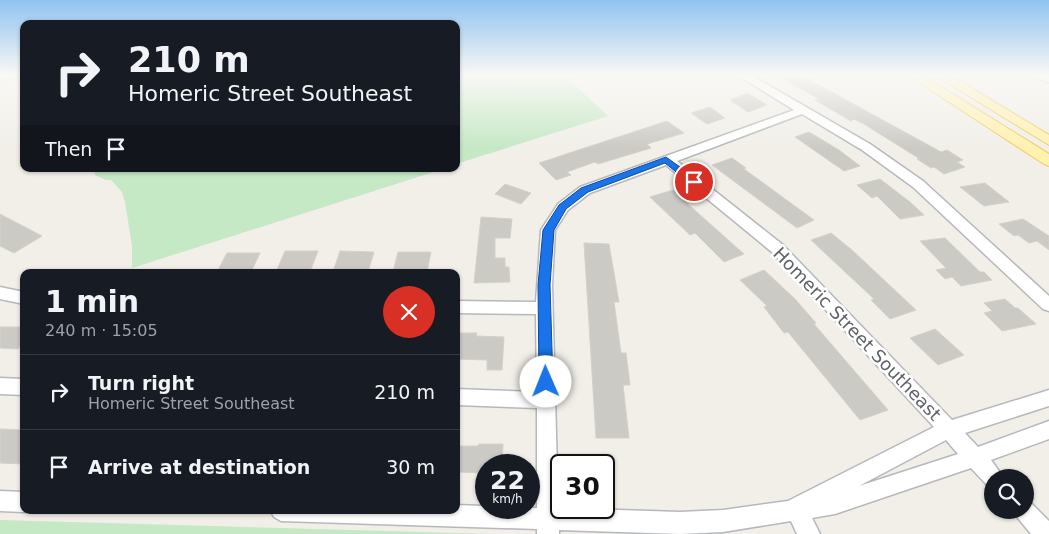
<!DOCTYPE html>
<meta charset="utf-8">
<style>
:root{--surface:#171b24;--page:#242831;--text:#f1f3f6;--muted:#9ea1a6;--line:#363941}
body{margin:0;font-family:"DejaVu Sans",sans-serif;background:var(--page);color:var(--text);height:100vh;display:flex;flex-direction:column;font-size:19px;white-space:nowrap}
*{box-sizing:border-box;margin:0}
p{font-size:16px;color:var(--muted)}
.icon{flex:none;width:28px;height:28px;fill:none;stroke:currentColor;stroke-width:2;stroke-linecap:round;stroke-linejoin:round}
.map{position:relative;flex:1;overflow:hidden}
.side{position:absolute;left:20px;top:269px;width:440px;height:245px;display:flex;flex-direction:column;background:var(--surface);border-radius:10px;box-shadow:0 1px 4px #0004}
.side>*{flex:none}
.guide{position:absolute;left:20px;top:20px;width:440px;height:152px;border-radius:10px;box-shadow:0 1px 4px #0004;background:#171b24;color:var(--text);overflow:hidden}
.controls{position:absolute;left:984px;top:469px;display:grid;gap:10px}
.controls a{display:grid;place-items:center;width:50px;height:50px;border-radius:50%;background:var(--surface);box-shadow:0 1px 4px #0004;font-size:25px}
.speed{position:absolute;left:475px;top:454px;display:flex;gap:10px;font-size:25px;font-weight:700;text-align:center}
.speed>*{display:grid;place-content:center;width:65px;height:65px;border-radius:50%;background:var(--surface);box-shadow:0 1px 4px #0004;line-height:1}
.speed small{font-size:12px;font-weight:400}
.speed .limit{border:2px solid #111;border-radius:8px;background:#fff;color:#111}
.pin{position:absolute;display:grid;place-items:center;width:42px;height:42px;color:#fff;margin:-21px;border:2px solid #fff;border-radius:50%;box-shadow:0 1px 5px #0007}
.me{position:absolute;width:55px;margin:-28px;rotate:359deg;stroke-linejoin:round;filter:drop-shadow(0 0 4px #0008)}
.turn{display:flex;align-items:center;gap:18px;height:105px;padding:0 25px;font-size:22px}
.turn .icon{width:65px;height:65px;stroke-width:2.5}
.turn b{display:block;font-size:35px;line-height:42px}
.then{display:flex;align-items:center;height:48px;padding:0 25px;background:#0003;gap:10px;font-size:19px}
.round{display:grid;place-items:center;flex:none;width:52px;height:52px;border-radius:26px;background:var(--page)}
.headline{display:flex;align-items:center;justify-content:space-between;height:85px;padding:0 25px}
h1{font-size:30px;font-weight:600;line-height:38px}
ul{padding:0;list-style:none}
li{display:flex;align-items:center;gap:15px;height:75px;padding:0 25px;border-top:1px solid var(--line)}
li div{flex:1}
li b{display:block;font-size:19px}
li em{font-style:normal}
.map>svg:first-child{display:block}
.green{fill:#c5e8c5}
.building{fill:#cccac5;stroke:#d6d1c6}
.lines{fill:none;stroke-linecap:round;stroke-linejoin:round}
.minor-casing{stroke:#b5b8bc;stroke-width:3}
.major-casing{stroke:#f2c960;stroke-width:2}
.minor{fill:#fff;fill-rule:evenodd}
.major{fill:#fff2af;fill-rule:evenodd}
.route{fill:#1a73e8;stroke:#114b97}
.labels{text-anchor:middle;stroke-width:5;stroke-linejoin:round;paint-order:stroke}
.street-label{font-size:18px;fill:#5f6368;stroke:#fff}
</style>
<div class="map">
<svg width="1049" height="534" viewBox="0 0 1049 534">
<rect width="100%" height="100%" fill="#f1efe8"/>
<g class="green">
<path d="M456,74H563L608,116L456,164Z"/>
<path d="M94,169H443L132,268V246L125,202L122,192L111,180H106L95,175Z"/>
<path d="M0,520L490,534H0Z"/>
</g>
<g class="building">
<path d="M775,74H799L941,152L947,150L963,160L957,162L965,167L944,174L934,167L931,168L917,159H920L864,124L854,119L851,121L815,100L819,99Z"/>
<path d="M748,93L767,105L748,112L730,100Z"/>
<path d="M710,107L725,118L707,124L691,113Z"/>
<path d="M667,121L684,133L647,144L651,148L598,164L595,162L567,172L571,175L556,180L539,163Z"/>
<path d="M809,132L839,150L860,166L844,171L795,137Z"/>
<path d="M732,158L746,168L744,169L814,220L797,228L712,165Z"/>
<path d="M880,179L910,202L924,215L900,219L877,196L872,198L857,185Z"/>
<path d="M985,183L1009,202L984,206L960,187Z"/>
<path d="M505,184L531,193L521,204L495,194Z"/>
<path d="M673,190L699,214L744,254L724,262L695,233L690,235L650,197Z"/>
<path d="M0,214L42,236L14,253L0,246Z"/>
<path d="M481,217L512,219L510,238H495V258H505V267H509L510,282L474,283Z"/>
<path d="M1023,219L1049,236V250L1037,241L1029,243L1018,235L1014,236L999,224Z"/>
<path d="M831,233L852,250L916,310L890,319L871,300L874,299L811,240Z"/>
<path d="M945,238L980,272H984L992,280L961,286L952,277L945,279L936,270L946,268L920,241Z"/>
<path d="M584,243L609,244L619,302H614L621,353H626L630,385H623L629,438H596Z"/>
<path d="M285,251H318L310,272H276Z"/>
<path d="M340,251L374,252L368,272H333Z"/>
<path d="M398,252H431L427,272H393Z"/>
<path d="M227,253H260L251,272H217Z"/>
<path d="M764,270L795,299L816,323L814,324L888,410L860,420L788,332L784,333L764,307L767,306L740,280Z"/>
<path d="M1005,299L1015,308H1018L1036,324L1002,331L984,313L992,311L984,303Z"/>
<path d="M0,327H24V340L18,349L0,348Z"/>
<path d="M935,329L964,355L938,365L910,338Z"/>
<path d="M456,333H477L476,336L504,337L502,370H487V360L456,359Z"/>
<path d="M0,429L24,430V464L0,463Z"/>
<path d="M479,444H503L502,465H486V473L456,472V446H478Z"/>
</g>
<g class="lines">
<defs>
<g id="minor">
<path d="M736,74H749L870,144L923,181L1049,296V311L1043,309L913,187L862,150L802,114L677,161L783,245L952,420L1049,390V406L965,433L978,447L1049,421V439L991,460L1004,478H992V487L987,485L971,468L835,514L812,518L820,534H797L791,521L723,532L680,534L559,530V534H537V529L281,521L274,517L270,510H456V505L537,508V408L456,405V389L537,392L536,314L456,313V301L536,302L541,230L558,204L580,187L794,110ZM666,165L773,253L934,427L788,501L723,510L680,512L558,508L552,285L555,230L568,210L590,193ZM946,440L958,454L859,486Z"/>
<path d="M1031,74L1049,75V82L1032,76Z"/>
<path d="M0,287L24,292V304L0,299Z"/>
<path d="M0,378L24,379V395L0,394Z"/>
<path d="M0,491L24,492V510H30L24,512L0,511Z"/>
<path d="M1025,500L1031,503L1049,521V534H1031L1017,517L1013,510H1025Z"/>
</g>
<g id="major">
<path d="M0,74H24V77L0,82Z"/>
<path d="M906,74H921L1049,154V166L1044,164Z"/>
<path d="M933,74H948L1049,135V145Z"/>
</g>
</defs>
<use href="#minor" class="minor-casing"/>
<use href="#major" class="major-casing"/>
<use href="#minor" class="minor"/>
<use href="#major" class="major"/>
</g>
<linearGradient id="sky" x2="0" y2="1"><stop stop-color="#8fc3f1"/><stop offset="0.5" stop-color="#f9f8f5"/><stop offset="1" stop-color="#f9f8f5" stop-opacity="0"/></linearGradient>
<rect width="1049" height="149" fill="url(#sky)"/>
<path class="route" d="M666,157L698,180V184H691L665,163L588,192L566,209L554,230L550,285L553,382L551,386H541L539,382L538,285L543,230L559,205L581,188Z"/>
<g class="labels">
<g class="street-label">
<text transform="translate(857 334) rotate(46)" y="6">Homeric Street Southeast</text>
</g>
</g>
</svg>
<div class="controls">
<a><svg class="icon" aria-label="search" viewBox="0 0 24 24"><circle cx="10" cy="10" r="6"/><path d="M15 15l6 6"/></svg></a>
</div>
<div class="speed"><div>22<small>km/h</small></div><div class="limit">30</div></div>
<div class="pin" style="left:694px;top:182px;background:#d93025"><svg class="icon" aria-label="arrive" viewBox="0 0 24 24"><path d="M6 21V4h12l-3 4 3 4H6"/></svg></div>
<svg class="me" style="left:546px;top:382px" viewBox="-20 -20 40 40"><circle r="19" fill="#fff"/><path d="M0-13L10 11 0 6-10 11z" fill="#1a73e8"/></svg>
<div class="guide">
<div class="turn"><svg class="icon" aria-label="right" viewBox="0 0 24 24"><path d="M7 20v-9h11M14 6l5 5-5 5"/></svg><div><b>210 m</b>Homeric Street Southeast</div></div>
<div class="then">Then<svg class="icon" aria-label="arrive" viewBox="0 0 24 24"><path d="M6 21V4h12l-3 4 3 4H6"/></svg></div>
</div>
<section class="side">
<div class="headline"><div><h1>1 min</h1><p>240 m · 15:05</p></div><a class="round" style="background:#d93025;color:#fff"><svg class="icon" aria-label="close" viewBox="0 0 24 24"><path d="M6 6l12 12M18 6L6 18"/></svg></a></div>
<ul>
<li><svg class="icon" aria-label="right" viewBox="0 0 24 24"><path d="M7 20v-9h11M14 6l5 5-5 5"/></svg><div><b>Turn right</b><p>Homeric Street Southeast</p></div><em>210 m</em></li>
<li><svg class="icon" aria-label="arrive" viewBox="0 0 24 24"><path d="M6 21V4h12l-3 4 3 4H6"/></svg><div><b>Arrive at destination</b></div><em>30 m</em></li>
</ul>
</section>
</div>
